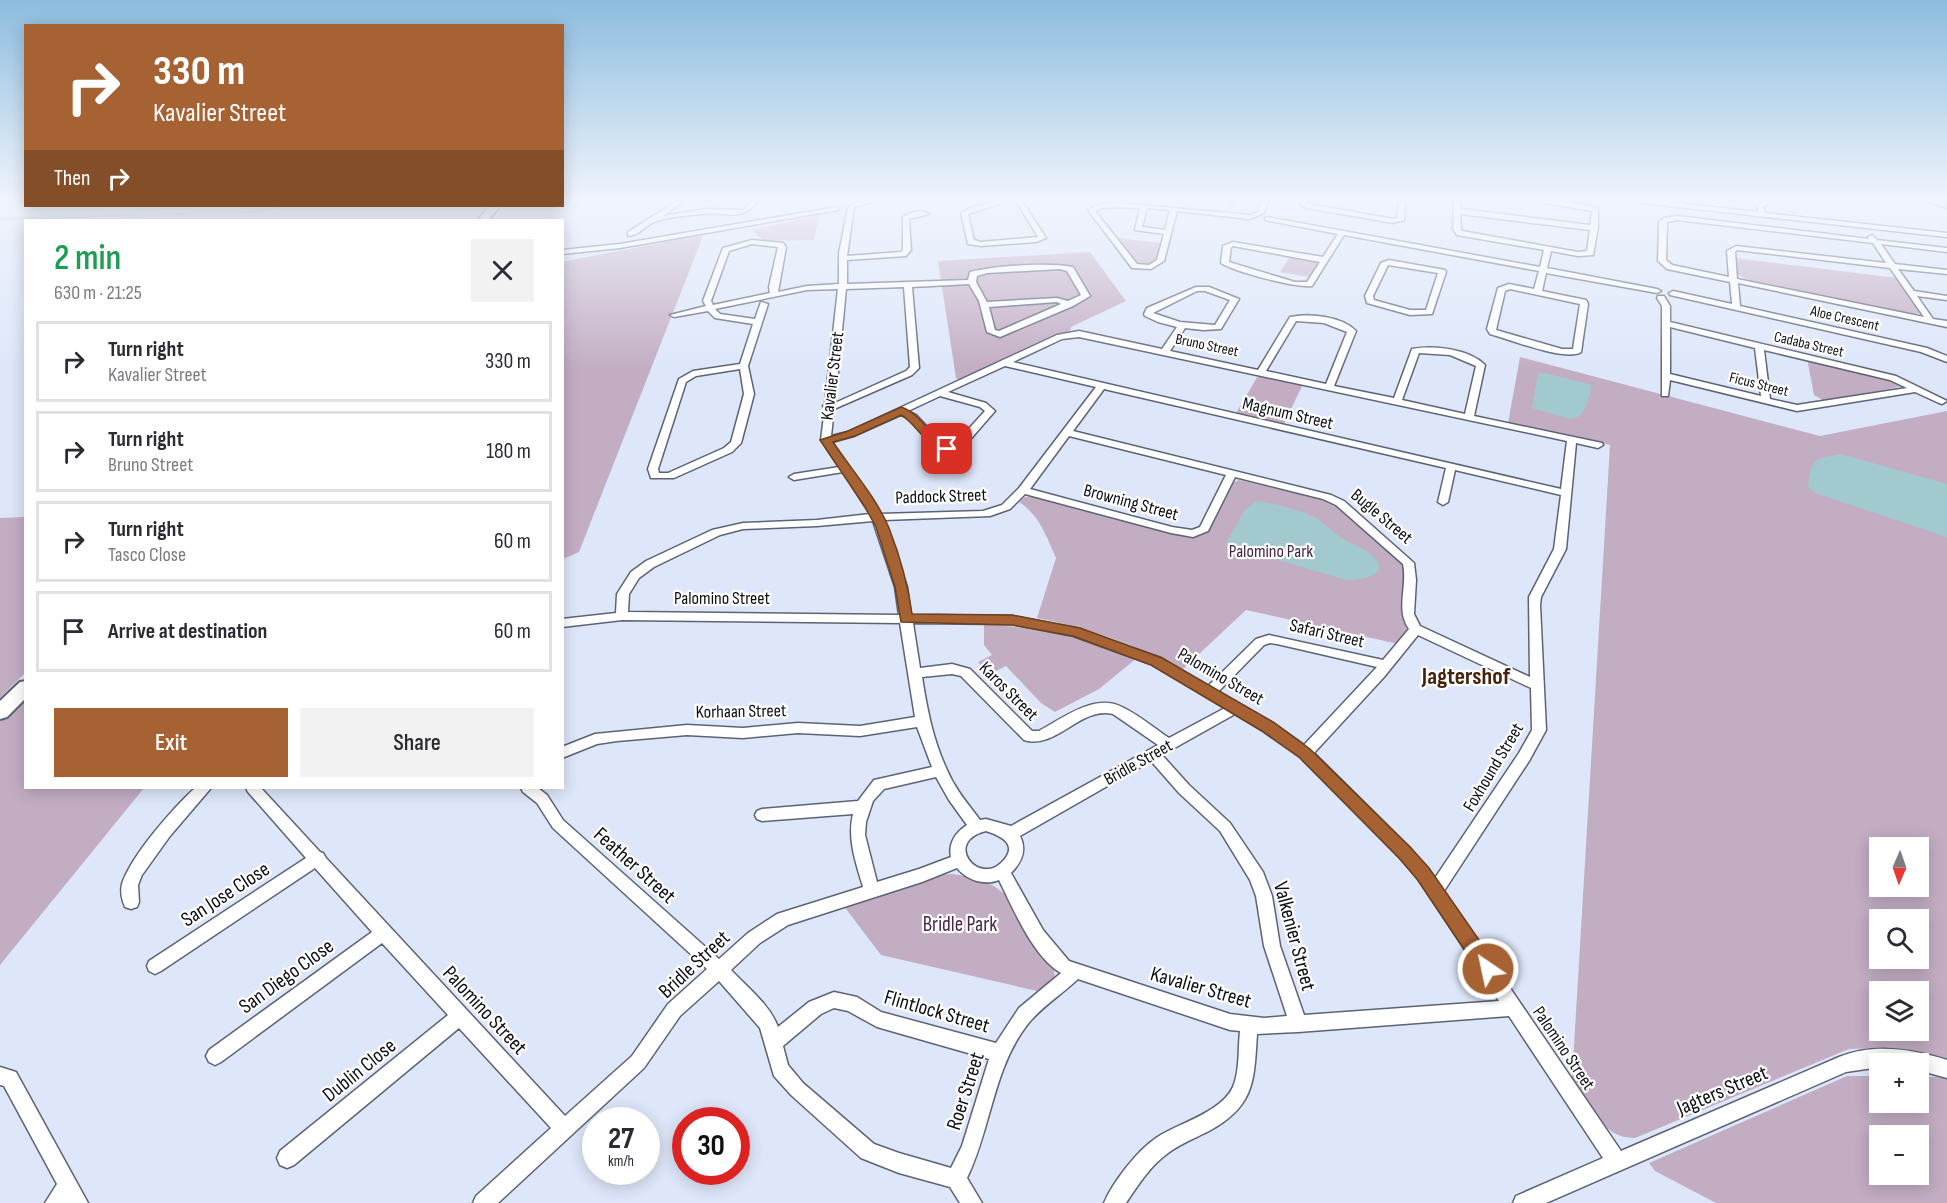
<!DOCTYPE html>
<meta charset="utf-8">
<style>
:root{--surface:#fff;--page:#f2f2f3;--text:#2b2b33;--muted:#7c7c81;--line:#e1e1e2;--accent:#a66232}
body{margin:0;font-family:"Sofia Sans Condensed",sans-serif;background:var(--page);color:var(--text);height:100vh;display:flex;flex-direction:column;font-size:22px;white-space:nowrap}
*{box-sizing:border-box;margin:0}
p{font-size:20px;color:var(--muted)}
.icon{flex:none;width:33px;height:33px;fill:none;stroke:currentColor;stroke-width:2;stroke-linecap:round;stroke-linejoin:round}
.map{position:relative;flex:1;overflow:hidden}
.details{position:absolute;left:24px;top:219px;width:540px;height:570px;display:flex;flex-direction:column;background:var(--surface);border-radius:0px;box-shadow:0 3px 15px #0003}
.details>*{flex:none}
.banner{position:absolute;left:24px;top:24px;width:540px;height:183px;border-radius:0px;box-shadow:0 3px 15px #0003;background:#a66232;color:#fff;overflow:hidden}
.needle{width:39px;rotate:182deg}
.buttons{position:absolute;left:1869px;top:837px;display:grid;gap:12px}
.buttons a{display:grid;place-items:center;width:60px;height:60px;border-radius:0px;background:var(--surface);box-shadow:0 3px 15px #0003;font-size:30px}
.speed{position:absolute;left:582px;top:1107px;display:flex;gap:12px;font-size:30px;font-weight:700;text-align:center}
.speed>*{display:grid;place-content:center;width:78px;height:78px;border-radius:50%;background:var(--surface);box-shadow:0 3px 15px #0003;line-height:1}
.speed small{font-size:15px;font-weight:400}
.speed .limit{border:9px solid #d22;background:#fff;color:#111}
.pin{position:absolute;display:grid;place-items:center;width:51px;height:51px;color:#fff;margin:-26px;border-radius:12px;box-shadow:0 3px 9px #0006}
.me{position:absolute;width:66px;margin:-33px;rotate:326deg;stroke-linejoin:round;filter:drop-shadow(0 0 4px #0008)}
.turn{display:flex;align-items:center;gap:21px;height:126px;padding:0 30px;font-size:27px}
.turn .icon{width:78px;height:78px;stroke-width:2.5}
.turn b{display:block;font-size:42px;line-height:51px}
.then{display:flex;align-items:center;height:57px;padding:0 30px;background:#0003;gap:12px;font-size:22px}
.round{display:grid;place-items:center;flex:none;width:63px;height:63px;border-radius:0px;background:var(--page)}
.overview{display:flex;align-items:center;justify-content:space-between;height:102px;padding:0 30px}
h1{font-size:36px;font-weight:600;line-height:45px;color:#1e9e55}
.action{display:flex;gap:12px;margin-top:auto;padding:12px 30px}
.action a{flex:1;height:69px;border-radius:0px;background:var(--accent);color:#fff;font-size:24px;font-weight:600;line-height:69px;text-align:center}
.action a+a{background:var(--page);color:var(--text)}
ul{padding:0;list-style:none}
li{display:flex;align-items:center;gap:18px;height:81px;margin:0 12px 9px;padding:0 18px;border:3px solid var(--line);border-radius:0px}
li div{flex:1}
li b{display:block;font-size:22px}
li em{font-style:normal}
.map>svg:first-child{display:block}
.green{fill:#c3adc3;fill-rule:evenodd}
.water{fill:#a2c9ce}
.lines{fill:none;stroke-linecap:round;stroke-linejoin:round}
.stream{stroke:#a2c9ce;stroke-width:2}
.street-casing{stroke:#5c6474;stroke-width:3}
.secondary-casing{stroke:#5c6474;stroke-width:4}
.primary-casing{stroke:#4681a5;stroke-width:3}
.street{fill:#fff;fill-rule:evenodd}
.secondary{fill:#fff;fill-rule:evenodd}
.primary{fill:#a3d9f8;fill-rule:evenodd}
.route{fill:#a66232;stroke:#6c4020;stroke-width:1.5}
.labels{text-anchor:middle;stroke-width:4.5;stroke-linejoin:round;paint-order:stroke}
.far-street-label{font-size:15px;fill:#0c0f15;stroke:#fff}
.street-label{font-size:18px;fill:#0c0f15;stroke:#fff}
.park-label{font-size:18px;fill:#462648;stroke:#fff}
.near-street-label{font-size:21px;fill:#0c0f15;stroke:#fff}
.near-park-label{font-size:21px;fill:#462648;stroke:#fff}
.district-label{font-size:24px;font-weight:bold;fill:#44240c;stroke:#fff}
</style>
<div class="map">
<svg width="1947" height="1203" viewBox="0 0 1947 1203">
<rect width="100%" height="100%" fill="#dee7fa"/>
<g class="green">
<path d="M819,215L814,240L764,241L752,230Z"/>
<path d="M703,236L579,552L563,559L562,262L691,237Z"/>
<path d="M1117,238L1161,243C1157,258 1156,266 1138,264Z"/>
<path d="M1090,252L1126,301L1071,327L1070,332L1059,335L960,381L956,378L938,261Z"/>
<path d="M1291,255L1318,263L1310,277L1280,272Z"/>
<path d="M1736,258L1897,278L1921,313L1910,314L1746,279L1737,274Z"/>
<path d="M1520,357L1820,436L1947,411V1060L1897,1048L1849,1049L1635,1138C1602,1139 1588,1103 1572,1079L1610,445L1508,423ZM1880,848H1918V886H1880ZM1880,920H1918V958H1880ZM1880,992H1918V1030H1880Z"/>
<path d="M1807,358L1893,379L1903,386L1826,402L1814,395Z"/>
<path d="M1259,374L1303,384L1283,426L1235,415Z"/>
<path d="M1239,480L1327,500L1340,507L1404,564C1409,587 1398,606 1407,630L1398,644L1246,610L1183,669C1136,645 1088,628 1037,618L1056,558C1047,538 1039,514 1019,502L1025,497H1036L1193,537L1208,531L1233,483Z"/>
<path d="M25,517V673L0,698V518Z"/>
<path d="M984,624L1048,630L1137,658L1099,689L1055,712L1041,703L1006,666L990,674L978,662L992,655L984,645Z"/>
<path d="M25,695L26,788H144L0,965V721Z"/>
<path d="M952,874C973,876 990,881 1006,895L1054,969L1055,977L1048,986L1037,991L881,955L843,905L939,875Z"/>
<path d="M1847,1076H1879L1880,1102H1918L1919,1076L1947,1078V1203H1716L1655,1171L1649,1163ZM1880,1136H1918V1174H1880Z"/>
</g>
<g class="water">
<path d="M1545,373L1592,385C1588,399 1587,418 1570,419L1532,408L1538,374Z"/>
<path d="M1841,454L1947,484V537L1815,493L1808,486C1811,458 1815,459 1841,454Z"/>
<path d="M1256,501C1274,503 1297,509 1314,517C1325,522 1333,533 1343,539C1351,544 1361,547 1368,552C1395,573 1366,580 1347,580L1225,545L1244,511Z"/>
</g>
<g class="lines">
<path class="stream" d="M0,219L251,212L285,206"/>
<defs>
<g id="street">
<path d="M677,201H684L663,216L706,209L742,210L746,208L751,201H757C744,223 724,211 703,214C689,215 664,217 652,223C644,227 638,236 628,236V232Z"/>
<path d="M864,201H877L854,207L847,256L901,252L903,250V217C911,212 921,209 929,214L909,219L911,250L906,256L847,260V284L968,280L970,272C996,266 1047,262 1073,267L1090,296L1073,306L1000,337L987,332L979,301L969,284L912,287L919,368L912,375L834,409L831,436L848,432L1057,335L1079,331L1162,349L1177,327L1158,322L1145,316L1144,314L1147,308L1196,287H1209L1239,299L1221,329L1203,330L1185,328L1170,351L1258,370L1290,317C1309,313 1342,316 1356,331L1334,386L1394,398L1412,349C1434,345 1469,349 1485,365L1474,416L1602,443L1603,445L1598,448L1576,443L1566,549L1541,597L1540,605L1546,730L1529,761L1444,891L1621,1151L1839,1057C1873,1043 1912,1049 1947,1060V1078L1918,1070V1064H1880V1067L1846,1072L1546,1203H1513L1516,1196L1603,1158L1509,1016L1298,1032L1257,1034C1254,1081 1255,1106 1209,1131C1195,1138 1180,1144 1168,1153C1150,1166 1138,1185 1126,1203H1104C1113,1182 1137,1151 1156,1138C1178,1123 1221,1113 1233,1087C1240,1070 1238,1049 1240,1031L1230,1030L1078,979C1061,995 1041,1007 1027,1025C993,1069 991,1129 967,1178L982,1203H960L950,1187L899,1173L861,1158L791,1095L774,1076L760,1028L719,981L680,1016L644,1068L498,1203H473L476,1196L551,1128L459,1028L294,1165L287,1168L280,1165L277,1158L280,1151L448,1015L382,943L221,1062L215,1065L209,1062L206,1056L209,1050L372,932L315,868L161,971L155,974L149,971L147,966L149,961L306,858L248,792L246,788H261L320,852L323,853L326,858L565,1116L632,1056L668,1004L707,969L553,828L537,803L523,792L521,788H538L547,795L563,820L719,959L748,933L777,914L863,887C856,863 847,839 853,814L762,821L757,819L755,815L757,811L762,809L858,801L874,780L932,767L917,727L860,736L798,733L743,738L687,735L617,741L597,744L562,758V747L595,734L687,725L743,728L798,723L860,726L915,717L900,623L622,620L562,627V619L616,613L617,594L631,572L646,561L712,530L743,523L817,520L870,514L843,472L794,480L789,477L794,474L839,467L821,440L825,408L823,406L825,404L838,289L807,290L715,309L720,314L755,319L761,302L768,304L748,366L754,394L741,443L732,452L674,478H651L648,469L679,379L693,371L740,364L753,324L715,318L708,311L674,317L670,315L706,306L703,301L723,248L752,240L783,243L786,247L778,292L807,286L839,284V253L848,208L852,204ZM752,244L778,247L769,287L770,293L713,305L711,301L729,251ZM1060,269L1067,271L1081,295L1068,301L1057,298L987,302L976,282L977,276L987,273ZM904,287L910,367L906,371L835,403L846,289ZM1197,291H1205L1230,300L1215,325L1180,322L1153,313ZM1057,302L1061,304L999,331L995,330L989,307ZM1296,321L1324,323L1347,332L1326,384L1266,371ZM1079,337L1567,441L1561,489L1013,362L1062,339ZM1419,353L1450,355L1476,366L1465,414L1402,400ZM1005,366L1096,387L1019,488L1002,505L983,511L880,514L832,442L854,436L901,415L910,419L936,449L961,450L995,411L986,403L948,392ZM740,369L744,394L731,442L724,448L668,473H659L658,469L686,382L696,376ZM1104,389L1446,468L1438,502L1443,505L1448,502L1455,470L1561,495L1554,549L1529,597L1530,677L1420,626L1414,614L1416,580L1414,563L1344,501L1331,495L1073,431ZM940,396L980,407L985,411L954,445L943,444L916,415L908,411ZM1069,436L1226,475L1200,527L1192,530L1172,527L1030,489ZM1235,477L1323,499L1336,505L1403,564C1408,587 1395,609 1409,629L1383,660L1269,635L1256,639L1208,686L1161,658L1075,628L1012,616L911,615L907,587L884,520L990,516L1010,509L1025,494L1171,533L1193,537L1208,531ZM873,521L895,587L899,615L628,612L629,594L639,578L654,567L720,535L743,529L817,526ZM913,623L1012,624L1073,636L1151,664L1225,708L1169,738C1154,728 1139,715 1122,707C1095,693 1063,718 1039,731H1032L970,669L952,664L920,668ZM1418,635L1531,688L1532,730L1519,753L1435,878L1410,848L1314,753L1384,677ZM1270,643L1277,644L1377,667L1304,745L1273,723L1218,692L1264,645ZM952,674L961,676L1024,740C1057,750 1080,706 1113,714L1158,745L1011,826L986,819L980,820C968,804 955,789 947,770C933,740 927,709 922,677ZM1235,714L1263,731L1300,757L1400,858L1418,879L1499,1001L1304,1015L1280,946L1272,896L1263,872L1230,823L1189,785L1162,755ZM1151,761L1179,793L1220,831L1250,880L1256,896L1264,946L1287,1016L1264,1018L1230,1014L1069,961L1043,930L1011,873C1022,862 1027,850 1020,836ZM936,777L949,800L967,825C956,832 948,843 951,857L919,869L877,882L865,835L866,822L873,801L884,789ZM986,831C1002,836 1019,845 1002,862C979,886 942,842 986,831ZM957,868C967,880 984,886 999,880C1013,908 1033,957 1061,973L1019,1008L996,1043L881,1012L857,997L834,992L809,1002L778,1027C770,1005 747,987 731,970L760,943L788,925L922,882ZM834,1008L848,1011L877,1027L989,1059L962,1146L951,1168L899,1153L874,1144L803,1083L788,1065L783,1046L821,1014Z"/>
<path d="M997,201H1008L968,214L974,240L981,242L1038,237L1016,201H1022L1046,238L1036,242L981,246L968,244L961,213L970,208Z"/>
<path d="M1229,201H1235V202L1232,204Z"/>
<path d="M1262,201H1268L1264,213L1250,219L1177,211L1164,261L1151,269L1132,268L1088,210L1100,204L1118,203L1251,215L1258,212ZM1118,207L1140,208L1135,230L1164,234L1157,260L1149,265L1137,264L1095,211L1102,208ZM1147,208L1170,210L1165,230L1142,227Z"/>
<path d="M1300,201H1306L1309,204L1393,219L1397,218L1399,201H1405L1404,220L1393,223L1307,208L1301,205Z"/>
<path d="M1454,201H1460V209L1590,225L1592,211L1533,201C1554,201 1578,201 1598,209V228L1593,255L1578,256L1551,251L1547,268L1657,289L1661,291L1657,293L1546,273L1542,291L1586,300L1588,304L1581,352C1566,362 1509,339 1490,334L1487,329L1498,288L1509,284L1534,289L1539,271L1344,235L1312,286C1296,288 1235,272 1221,263L1223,246L1233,242L1323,257L1338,234L1265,220V218L1267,217L1540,267L1544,250L1457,235L1453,229ZM1460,214L1590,230L1587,251L1578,252L1462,231L1461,229ZM1233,246L1320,262L1307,282H1295L1229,262L1231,247ZM1510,289L1580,304L1573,349H1562L1496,330L1505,291Z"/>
<path d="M1639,201H1660L1758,212L1757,205L1765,201H1773L1763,207L1765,213L1947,233V237L1642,203Z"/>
<path d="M836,207L839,209L838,210L620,248L562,254V250L620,244Z"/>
<path d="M1677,216L1869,239L1868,237L1872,235L1877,240L1947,248V252L1881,244L1895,264L1947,270V274L1898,269L1914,291L1947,296V300L1917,296L1933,319L1947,321V327L1738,283L1740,306L1927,348L1947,356V362L1921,352L1670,295L1669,293L1673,291L1732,304L1730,282L1667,269L1658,261L1659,222L1664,218ZM1677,220L1873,243L1886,263L1736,246L1727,251L1729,277L1672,265L1666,260L1667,222ZM1737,250L1890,268L1924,317L1737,279L1735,252Z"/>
<path d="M1389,260L1445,270L1446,272L1432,314L1410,315L1367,303L1365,296L1381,263ZM1388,265L1438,273L1426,310H1410L1374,300L1373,296Z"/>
<path d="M1658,296H1664L1670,306V322L1896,376L1947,401L1942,404L1939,403L1915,392L1797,411L1670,380L1668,396H1662V306L1657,298ZM1670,327L1755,348L1761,396L1670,374ZM1764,350L1890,380L1907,388L1797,405L1770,399Z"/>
<path d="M195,788H211L170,836L142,875L138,885L139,902L137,907L131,909L125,907C122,900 120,892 122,884C131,856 173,808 195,788Z"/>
<path d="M0,1067L16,1072L88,1203H45L57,1184L4,1086L0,1085Z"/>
</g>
<g id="secondary">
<path d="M490,206H500L488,220H478Z"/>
<path d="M26,681V698L7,717L0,719V701L20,682Z"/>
</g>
<path id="primary" d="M1929,201L1947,202V208L1930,203Z"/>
</defs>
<use href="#street" class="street-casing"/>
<use href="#secondary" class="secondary-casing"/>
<use href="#primary" class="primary-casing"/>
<use href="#street" class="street"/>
<use href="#secondary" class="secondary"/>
<use href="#primary" class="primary"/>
</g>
<linearGradient id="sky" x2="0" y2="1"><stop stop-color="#8cbcde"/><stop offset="0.54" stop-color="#f0f4fd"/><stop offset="1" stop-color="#f0f4fd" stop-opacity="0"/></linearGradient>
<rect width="1947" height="369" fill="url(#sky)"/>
<path class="route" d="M901,407C923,414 931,440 951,447V451C930,455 918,424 901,415L855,436L833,442C851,469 876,497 889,528C900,556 908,585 912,614L1012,615L1080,628L1162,658L1273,722L1310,749L1411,848L1429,868L1495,963L1498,969L1495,976L1488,978L1482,976L1417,879L1399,858L1299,757L1262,731L1151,665L1073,636L1012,625L901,622L895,587L876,527L865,507L820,440L848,431Z"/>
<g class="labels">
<g class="far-street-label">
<text transform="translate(1845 318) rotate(13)" y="5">Aloe Crescent</text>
<text transform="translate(1809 344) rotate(13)" y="5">Cadaba Street</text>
<text transform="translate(1207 345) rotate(12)" y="5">Bruno Street</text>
<text transform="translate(1759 384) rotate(14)" y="5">Ficus Street</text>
</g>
<g class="street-label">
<text transform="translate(832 376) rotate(-83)" y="6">Kavalier Street</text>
<text transform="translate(1288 413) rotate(13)" y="6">Magnum Street</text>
<text transform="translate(941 496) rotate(-2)" y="6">Paddock Street</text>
<text transform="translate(1131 502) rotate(15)" y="6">Browning Street</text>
<text transform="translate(1382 516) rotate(40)" y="6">Bugle Street</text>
<text x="722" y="604">Palomino Street</text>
<text transform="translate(1327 633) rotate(13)" y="6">Safari Street</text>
<text transform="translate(1221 676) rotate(30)" y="6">Palomino Street</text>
<text transform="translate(1009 691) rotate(45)" y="6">Karos Street</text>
<text transform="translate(741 711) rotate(-1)" y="6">Korhaan Street</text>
<text transform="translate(1138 762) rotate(-29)" y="6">Bridle Street</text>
<text transform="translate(1493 767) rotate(-59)" y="6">Foxhound Street</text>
<text transform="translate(1564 1048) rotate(56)" y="6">Palomino Street</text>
</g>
<g class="park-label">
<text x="1271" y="557">Palomino Park</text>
</g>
<g class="near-street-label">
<text transform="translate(635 865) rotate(42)" y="7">Feather Street</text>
<text transform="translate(225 894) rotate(-33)" y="7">San Jose Close</text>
<text transform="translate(1295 936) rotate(75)" y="7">Valkenier Street</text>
<text transform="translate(694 964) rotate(-43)" y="7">Bridle Street</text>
<text transform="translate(286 976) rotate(-36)" y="7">San Diego Close</text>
<text transform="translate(1201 987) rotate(16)" y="7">Kavalier Street</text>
<text transform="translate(485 1010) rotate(47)" y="7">Palomino Street</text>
<text transform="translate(937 1011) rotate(16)" y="7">Flintlock Street</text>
<text transform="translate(359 1070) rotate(-39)" y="7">Dublin Close</text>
<text transform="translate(1722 1090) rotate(-23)" y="7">Jagters Street</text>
<text transform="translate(965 1091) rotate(-72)" y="7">Roer Street</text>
</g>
<g class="near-park-label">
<text x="960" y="931">Bridle Park</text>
</g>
<g class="district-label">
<text x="1466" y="684">Jagtershof</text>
</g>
</g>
</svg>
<div class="buttons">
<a><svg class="needle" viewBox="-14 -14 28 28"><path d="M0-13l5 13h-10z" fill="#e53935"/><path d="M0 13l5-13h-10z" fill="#7c7c81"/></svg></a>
<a><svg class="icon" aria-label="search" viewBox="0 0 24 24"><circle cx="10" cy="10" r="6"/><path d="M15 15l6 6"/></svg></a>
<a><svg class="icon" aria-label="layers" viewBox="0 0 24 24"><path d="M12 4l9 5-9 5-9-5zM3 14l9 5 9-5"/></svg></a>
<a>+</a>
<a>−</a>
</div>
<div class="speed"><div>27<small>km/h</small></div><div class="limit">30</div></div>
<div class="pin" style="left:947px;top:449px;background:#d93025"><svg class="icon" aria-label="arrive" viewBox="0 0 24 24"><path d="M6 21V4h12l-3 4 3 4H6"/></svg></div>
<svg class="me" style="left:1488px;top:969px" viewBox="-20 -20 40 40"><circle r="17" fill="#a66232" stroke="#fff" stroke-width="3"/><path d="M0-11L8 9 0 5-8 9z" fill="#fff"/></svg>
<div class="banner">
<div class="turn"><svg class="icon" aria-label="right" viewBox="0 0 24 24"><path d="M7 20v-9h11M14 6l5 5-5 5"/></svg><div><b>330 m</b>Kavalier Street</div></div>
<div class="then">Then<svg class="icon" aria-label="right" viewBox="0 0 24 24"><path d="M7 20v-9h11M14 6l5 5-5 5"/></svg></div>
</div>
<section class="details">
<div class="overview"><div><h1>2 min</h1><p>630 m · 21:25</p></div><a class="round"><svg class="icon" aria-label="close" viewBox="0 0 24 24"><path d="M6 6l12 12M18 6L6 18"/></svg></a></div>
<ul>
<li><svg class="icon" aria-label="right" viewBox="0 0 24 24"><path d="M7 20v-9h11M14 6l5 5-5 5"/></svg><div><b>Turn right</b><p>Kavalier Street</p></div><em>330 m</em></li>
<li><svg class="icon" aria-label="right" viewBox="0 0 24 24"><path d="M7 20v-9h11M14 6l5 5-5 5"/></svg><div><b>Turn right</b><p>Bruno Street</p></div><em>180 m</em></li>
<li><svg class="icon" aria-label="right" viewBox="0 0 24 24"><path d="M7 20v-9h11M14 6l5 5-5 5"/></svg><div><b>Turn right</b><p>Tasco Close</p></div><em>60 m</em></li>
<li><svg class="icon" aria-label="arrive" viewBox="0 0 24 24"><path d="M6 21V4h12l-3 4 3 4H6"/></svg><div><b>Arrive at destination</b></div><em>60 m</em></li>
</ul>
<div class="action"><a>Exit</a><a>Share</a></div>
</section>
</div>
